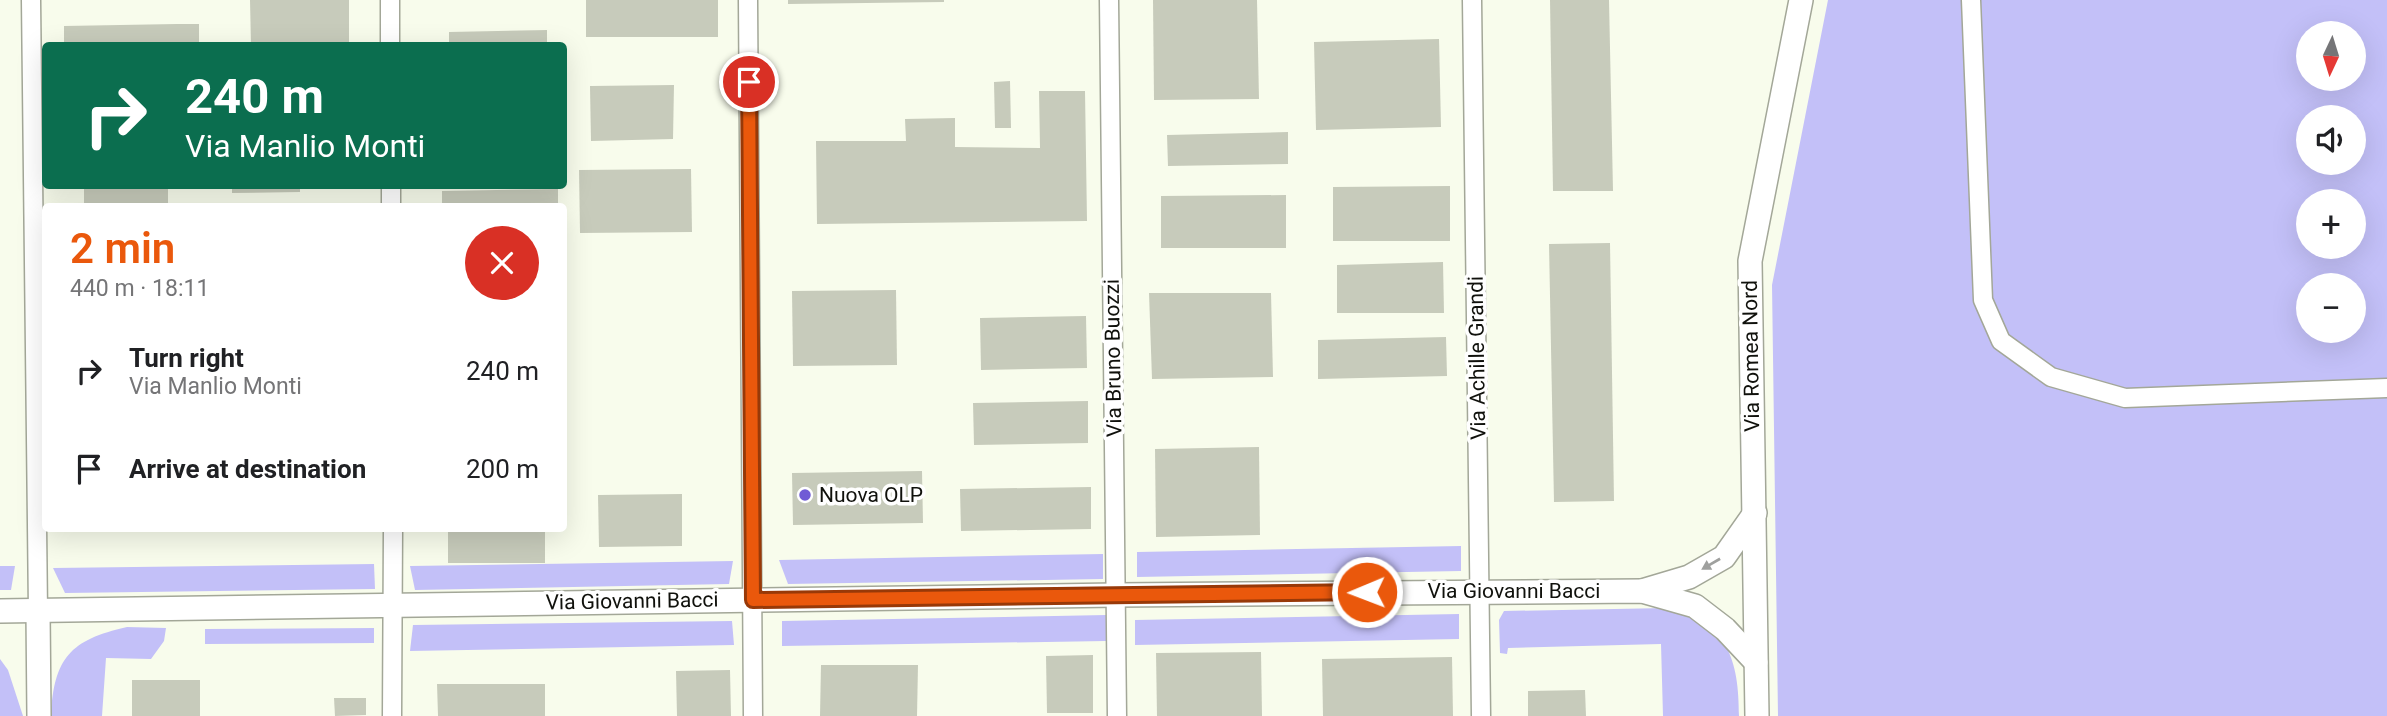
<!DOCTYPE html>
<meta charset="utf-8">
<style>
:root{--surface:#fff;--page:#f2f2f2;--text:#202124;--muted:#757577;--accent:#ea580c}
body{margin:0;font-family:Roboto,sans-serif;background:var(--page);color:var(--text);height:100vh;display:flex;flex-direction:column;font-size:26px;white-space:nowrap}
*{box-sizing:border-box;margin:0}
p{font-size:23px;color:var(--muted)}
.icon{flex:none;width:38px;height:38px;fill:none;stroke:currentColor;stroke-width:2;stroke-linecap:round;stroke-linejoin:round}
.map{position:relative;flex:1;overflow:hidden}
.details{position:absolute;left:42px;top:203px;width:525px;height:329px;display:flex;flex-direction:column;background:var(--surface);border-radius:7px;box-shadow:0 7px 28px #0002}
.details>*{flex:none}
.hud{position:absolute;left:42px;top:42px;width:525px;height:147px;border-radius:7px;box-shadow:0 7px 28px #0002;background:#0b6e4f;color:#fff;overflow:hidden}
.needle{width:46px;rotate:184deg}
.fabs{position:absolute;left:2296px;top:21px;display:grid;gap:14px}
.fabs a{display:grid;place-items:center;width:70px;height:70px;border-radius:50%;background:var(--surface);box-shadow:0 7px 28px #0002;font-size:35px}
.pin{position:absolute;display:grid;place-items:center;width:60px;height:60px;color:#fff;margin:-30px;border:4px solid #fff;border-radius:50%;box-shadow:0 2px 7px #0007}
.me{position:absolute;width:77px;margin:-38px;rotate:269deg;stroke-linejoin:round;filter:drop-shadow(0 0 5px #0008)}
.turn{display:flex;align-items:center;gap:24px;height:147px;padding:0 28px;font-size:32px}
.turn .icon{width:91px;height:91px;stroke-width:2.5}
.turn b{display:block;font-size:49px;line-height:60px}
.round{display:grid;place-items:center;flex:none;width:74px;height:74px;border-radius:37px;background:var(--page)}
.head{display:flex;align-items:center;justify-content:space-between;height:119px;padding:0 28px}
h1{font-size:42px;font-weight:600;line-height:52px;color:var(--accent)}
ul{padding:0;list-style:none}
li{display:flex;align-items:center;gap:21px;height:98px;padding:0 28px}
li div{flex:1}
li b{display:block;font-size:26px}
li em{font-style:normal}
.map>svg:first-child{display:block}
.green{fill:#c3c0f8;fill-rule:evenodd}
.building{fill:#c7cbbb}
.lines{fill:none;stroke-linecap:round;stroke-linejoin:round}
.minor-casing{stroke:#a3a798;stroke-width:21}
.major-casing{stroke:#a3a798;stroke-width:26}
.minor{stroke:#fff;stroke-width:18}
.major{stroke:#fff;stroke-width:23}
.oneway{fill:#9fa09e}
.route-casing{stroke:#983908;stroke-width:18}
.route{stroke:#ea580c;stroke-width:12}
.poi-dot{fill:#705bd5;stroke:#fff;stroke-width:2.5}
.labels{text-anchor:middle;stroke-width:7;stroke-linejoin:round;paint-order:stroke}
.street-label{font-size:21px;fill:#10110c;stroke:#fff}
.poi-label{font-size:21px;fill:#10110c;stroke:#fff;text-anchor:start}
</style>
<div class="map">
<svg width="2387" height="716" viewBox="0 0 2387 716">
<rect width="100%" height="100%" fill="#f8fcec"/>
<g class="green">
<path d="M1828,0H2387V716H1778L1772,285ZM2308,33H2354V79H2308ZM2308,117H2354V163H2308ZM2308,201H2354V247H2308ZM2308,285H2354V331H2308Z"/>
<path d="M1461,546V571L1137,577V552Z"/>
<path d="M1103,554V579L788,584L779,560Z"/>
<path d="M733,561L729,584L415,590L410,566Z"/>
<path d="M374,564L375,589L65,593L53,568Z"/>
<path d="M0,566H15L11,590H0Z"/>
<path d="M1666,608C1728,621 1739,660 1739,716H1663L1661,644L1508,648L1507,654L1500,653L1499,620L1504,611Z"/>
<path d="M1459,614V639L1135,645V620Z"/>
<path d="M1106,615V641L782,646V621Z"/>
<path d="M732,621L734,645L410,651L413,625Z"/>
<path d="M127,627L166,628L164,641L151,659L106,658L102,716H51C54,658 70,640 127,627Z"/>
<path d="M374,628V643L205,644V629Z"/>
<path d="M0,659L8,670L23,716H0Z"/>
</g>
<g class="building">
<path d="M250,0H349V46H251Z"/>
<rect x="586" y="0" width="132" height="37"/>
<path d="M788,0H944V2L788,4Z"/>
<path d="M1153,0H1257L1259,99L1154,100Z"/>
<path d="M1550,0H1609L1613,191H1553Z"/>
<path d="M177,24H199V46H64V26Z"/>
<path d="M547,30V46H449V32Z"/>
<path d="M1439,39L1441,127L1316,130L1314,42Z"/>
<path d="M1010,81L1011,128H995L994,82Z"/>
<path d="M674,85L673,139L591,141L590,86Z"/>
<path d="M1039,91H1085L1087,221L817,224L816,141H906L905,119L955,118V147L1040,148Z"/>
<path d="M1288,132V164L1168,166L1167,135Z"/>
<path d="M691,169L692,232L580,233L579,170Z"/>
<rect x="84" y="186" width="84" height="20"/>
<path d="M232,186H300V192L232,193Z"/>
<path d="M1450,186V241H1333V187Z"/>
<path d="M558,189V206H442V191Z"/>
<path d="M1286,195V248H1161V196Z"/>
<path d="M1610,243L1614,501L1554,502L1549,244Z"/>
<path d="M1443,262L1444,313H1337V265Z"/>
<path d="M896,290L897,365L793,366L792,291Z"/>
<path d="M1149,293H1271L1273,377L1152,379Z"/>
<path d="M1086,316L1087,368L981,370L980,318Z"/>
<path d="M1446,337L1447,376L1318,379V340Z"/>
<path d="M1088,401V443L974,445L973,403Z"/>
<path d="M1259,447L1260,535L1156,537L1155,449Z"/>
<path d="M922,471L923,523L793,525L792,473Z"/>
<path d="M1091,487V529L961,531L960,489Z"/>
<path d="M682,494V546L599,547L598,495Z"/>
<rect x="448" y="528" width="97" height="35"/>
<path d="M1261,652L1262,716H1157L1156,653Z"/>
<path d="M1093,655V713H1047L1046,656Z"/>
<path d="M1452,657L1453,716H1323L1322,659Z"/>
<path d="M821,665H918L917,716H820Z"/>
<path d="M730,670L731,716H677L676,671Z"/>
<rect x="132" y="680" width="68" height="36"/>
<path d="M437,684H545V716H438Z"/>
<path d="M1585,690L1586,716H1528V691Z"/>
<path d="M334,698H366V715L335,716Z"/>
</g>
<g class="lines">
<defs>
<g id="minor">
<path d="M31,0L38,612"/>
<path d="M390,0V46"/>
<path d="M748,0L753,716"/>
<path d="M1109,0L1117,716"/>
<path d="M1472,0L1481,716"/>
<path d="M1971,0L1983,300L2001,341L2051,377L2125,398L2387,388"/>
<path d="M391,186V206"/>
<path d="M392,716L393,528"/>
</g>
<g id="major">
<path d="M1642,591L1689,577L1724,557L1755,513"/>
<path d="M0,611L1116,595L1642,591L1695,606L1725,629L1756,662"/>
<path d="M38,612L39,716"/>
<path d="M1757,716L1750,261L1801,0"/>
</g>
</defs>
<use href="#minor" class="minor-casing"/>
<use href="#major" class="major-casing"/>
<use href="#minor" class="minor"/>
<use href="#major" class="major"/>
</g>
<defs><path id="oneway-solid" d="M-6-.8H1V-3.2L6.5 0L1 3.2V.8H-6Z" transform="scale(1.75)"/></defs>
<use class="oneway" href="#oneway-solid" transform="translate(1711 564) rotate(150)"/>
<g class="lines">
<defs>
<path id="route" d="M749,82L753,600L1367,592"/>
</defs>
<use href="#route" class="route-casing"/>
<use href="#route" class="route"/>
</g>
<circle class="poi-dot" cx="805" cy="495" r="7"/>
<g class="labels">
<g class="street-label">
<text transform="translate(1751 356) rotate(-91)" y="7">Via Romea Nord</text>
<text transform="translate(1113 358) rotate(-91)" y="7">Via Bruno Buozzi</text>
<text transform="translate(1477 358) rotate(-91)" y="7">Via Achille Grandi</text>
<text x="1514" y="598">Via Giovanni Bacci</text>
<text transform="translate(632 601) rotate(-1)" y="7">Via Giovanni Bacci</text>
</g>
<g class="poi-label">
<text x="819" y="502">Nuova OLP</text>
</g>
</g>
</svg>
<div class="fabs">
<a><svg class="needle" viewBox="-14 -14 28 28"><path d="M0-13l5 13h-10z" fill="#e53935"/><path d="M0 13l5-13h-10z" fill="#757577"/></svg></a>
<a><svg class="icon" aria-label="sound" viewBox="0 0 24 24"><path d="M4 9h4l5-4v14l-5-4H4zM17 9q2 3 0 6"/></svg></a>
<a>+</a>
<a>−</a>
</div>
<div class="pin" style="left:749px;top:82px;background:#d93025"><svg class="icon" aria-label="arrive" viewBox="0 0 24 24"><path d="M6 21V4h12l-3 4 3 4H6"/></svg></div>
<svg class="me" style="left:1367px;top:592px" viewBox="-20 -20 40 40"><circle r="17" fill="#ea580c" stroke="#fff" stroke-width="3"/><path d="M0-11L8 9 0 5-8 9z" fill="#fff"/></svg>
<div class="hud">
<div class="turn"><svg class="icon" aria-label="right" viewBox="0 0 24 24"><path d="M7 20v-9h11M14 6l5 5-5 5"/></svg><div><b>240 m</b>Via Manlio Monti</div></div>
</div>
<section class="details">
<div class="head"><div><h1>2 min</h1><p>440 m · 18:11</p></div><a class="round" style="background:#d93025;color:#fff"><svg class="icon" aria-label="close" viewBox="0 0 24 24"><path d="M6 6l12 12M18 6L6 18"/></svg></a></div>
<ul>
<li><svg class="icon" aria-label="right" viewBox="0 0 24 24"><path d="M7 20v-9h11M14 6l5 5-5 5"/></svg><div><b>Turn right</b><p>Via Manlio Monti</p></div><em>240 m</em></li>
<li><svg class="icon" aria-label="arrive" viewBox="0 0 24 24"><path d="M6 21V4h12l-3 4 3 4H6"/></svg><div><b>Arrive at destination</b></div><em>200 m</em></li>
</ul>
</section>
</div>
